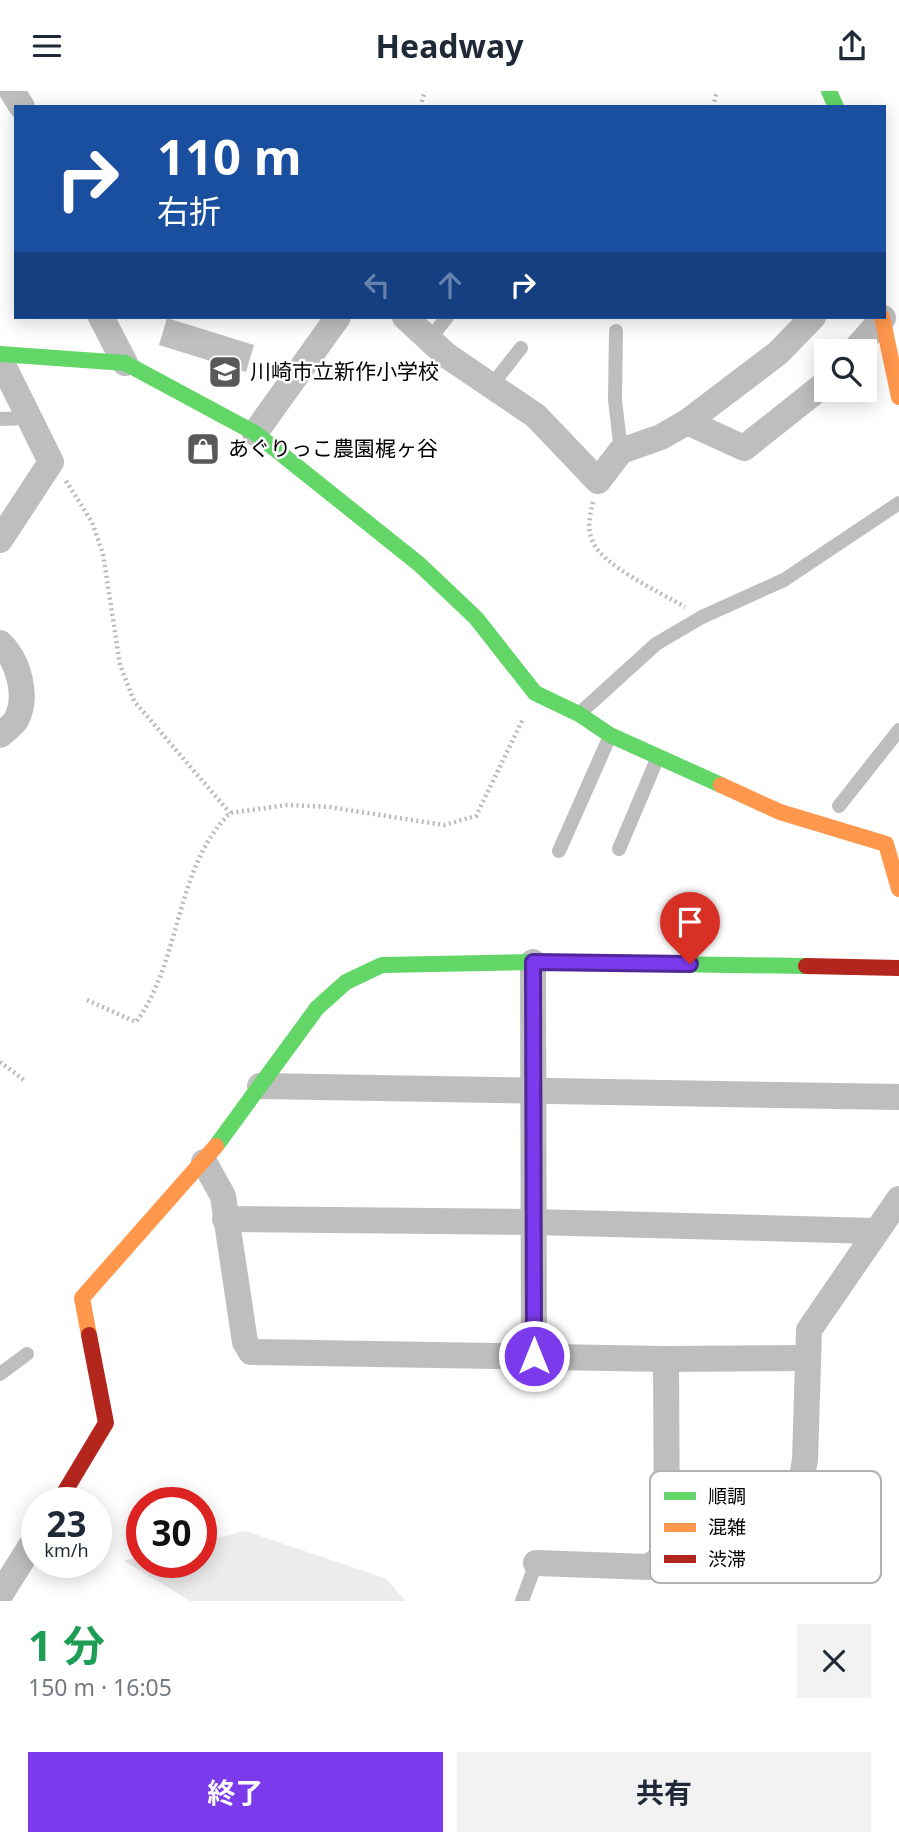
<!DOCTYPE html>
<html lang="ja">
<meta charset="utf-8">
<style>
:root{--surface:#fff;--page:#f2f2f3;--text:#1f2937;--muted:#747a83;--accent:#7c3aed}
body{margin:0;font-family:"Noto Sans","Noto Sans JP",sans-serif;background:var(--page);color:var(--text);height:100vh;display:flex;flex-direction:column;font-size:26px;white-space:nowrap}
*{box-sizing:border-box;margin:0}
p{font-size:23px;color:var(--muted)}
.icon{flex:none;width:38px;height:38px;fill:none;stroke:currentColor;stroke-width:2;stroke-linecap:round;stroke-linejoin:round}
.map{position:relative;height:1510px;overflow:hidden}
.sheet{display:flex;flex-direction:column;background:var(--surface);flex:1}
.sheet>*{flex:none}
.hud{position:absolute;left:14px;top:14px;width:872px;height:214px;border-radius:0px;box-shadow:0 4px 18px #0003;background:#1a4fa0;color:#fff;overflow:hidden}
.controls{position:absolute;left:814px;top:248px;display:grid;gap:14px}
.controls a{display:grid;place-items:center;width:63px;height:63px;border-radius:0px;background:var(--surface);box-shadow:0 4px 18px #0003;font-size:35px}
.speed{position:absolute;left:21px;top:1396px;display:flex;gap:14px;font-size:35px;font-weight:700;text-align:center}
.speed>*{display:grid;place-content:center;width:91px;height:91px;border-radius:50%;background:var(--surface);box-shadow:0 4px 18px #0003;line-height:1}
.speed small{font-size:18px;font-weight:400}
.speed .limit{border:10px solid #d22;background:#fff;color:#111}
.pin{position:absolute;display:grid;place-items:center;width:60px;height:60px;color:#fff;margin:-72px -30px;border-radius:50% 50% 50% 0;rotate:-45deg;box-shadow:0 0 7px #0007}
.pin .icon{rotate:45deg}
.me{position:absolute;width:77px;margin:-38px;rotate:0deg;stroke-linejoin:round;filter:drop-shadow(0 0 5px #0008)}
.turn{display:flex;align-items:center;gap:24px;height:147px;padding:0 28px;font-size:32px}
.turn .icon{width:91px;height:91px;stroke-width:2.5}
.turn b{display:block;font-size:49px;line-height:60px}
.lanes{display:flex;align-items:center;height:66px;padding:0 28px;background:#0003;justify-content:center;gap:35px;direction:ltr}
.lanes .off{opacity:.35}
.round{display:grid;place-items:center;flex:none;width:74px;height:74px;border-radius:0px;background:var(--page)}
.headline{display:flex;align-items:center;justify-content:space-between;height:119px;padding:0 28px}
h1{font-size:42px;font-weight:700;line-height:52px;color:#1e9e55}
.cta{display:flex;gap:14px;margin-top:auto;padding:14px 28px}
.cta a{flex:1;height:80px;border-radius:0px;background:var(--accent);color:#fff;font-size:28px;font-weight:700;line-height:80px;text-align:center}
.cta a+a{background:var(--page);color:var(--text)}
header{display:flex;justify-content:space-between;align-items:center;height:91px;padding:0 28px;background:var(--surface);font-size:32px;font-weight:700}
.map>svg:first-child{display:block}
.green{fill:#ececec}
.water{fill:#bfbfbf}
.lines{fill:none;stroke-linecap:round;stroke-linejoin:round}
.path{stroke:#b9b9b9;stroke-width:4.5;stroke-dasharray:2 3.5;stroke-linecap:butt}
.lane{stroke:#bebebe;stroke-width:14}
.street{stroke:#bebebe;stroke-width:26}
.fast{stroke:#63d668;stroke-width:16}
.slow{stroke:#ff974d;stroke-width:16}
.jam{stroke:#b3261e;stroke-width:16}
.route-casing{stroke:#51269a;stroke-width:18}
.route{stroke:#7c3aed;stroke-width:12}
.labels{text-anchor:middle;stroke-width:5;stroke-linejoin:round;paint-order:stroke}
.poi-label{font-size:21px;fill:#000;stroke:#fff;text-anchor:start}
.key{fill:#fff;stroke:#b2b2b2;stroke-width:2}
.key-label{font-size:19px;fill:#000}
</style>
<header><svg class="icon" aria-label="menu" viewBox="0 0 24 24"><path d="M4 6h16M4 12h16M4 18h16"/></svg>Headway<svg class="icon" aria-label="share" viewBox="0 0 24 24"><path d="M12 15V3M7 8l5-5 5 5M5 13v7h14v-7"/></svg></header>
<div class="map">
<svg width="899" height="1510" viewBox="0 0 899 1510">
<rect width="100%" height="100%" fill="#fff"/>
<path class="green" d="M245,1440L385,1487L406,1510H190L124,1470L142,1465V1472H201V1451Z"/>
<path class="water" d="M167,227L254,254L246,281L159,254Z"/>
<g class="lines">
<g class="path">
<path d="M420,16L425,0"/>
<path d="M713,16L717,0"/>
<path d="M66,390L92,431L103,463L120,574L134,610L230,722"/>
<path d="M593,411C590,424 587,436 592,449C600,474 662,502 685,516"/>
<path d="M87,909L136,931C182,869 174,778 230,722L287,714L329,716L444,734L476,725L523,628"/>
<path d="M0,971L24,989"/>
</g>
<g class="lane">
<path d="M616,240L615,309L621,360"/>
<path d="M430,248L447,226"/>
<path d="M491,295L521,257"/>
<path d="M0,328L29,327"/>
<path d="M580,622L656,553L702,526L784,489L899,412"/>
<path d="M839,715L899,639"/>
<path d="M619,758L658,666"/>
<path d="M559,760L610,645"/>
<path d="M0,1283L27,1263"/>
<path d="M522,1510L536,1472"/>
</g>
<g class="street">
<path d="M12,0L22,16"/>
<path d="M101,226L125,272"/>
<path d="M405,226L446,264L536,325L598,390L621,360L661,346L687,331L778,262L813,226"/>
<path d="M853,261L883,227"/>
<path d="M0,268L51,371L0,449"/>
<path d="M687,331L744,357L826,292"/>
<path d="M255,342L338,226"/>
<path d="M0,552C18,569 29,605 16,629C13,634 5,640 0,644"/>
<path d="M533,871L534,1265"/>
<path d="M260,995L899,1006"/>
<path d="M204,1071L223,1105L245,1251L251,1261L666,1268L808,1267"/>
<path d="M225,1128L533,1131L874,1140"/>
<path d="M666,1268L667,1462"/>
<path d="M536,1472L649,1476L667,1462L709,1468L770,1442L791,1428L797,1414L805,1369L809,1239L899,1108"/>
<path d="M0,1504L37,1445"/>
</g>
<g class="fast">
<path d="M829,0L836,16"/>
<path d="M0,263L125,272L255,342L419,473L476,527L535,602L579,623L610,644L721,694"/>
<path d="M216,1055L317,917L346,891L382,874L533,871L806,875"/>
</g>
<g class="slow">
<path d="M882,226L899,306"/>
<path d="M721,694L780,721L886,753L899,798"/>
<path d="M89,1244L82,1207L216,1055"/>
</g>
<g class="jam">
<path d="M806,875L899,877"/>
<path d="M58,1412L106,1332L89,1244"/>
</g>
</g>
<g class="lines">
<defs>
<path id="route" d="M534,1265L533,871L690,873"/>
</defs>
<use href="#route" class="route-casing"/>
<use href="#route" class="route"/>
</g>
<defs>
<symbol id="school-square" viewBox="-11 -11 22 22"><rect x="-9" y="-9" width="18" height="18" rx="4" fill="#595959" stroke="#fff"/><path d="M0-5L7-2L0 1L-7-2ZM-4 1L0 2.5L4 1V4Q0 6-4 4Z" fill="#fff"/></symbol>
<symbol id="shop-square" viewBox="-11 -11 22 22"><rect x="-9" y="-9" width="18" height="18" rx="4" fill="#595959" stroke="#fff"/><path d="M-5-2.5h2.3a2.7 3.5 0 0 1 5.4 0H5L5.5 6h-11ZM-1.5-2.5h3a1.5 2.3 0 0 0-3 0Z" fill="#fff"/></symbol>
</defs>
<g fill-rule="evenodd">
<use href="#school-square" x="206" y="262" width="38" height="38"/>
<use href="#shop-square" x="184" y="339" width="38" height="38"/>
</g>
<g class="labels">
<g class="poi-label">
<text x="250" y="288">川崎市立新作小学校</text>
<text x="228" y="365">あぐりっこ農園梶ヶ谷</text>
</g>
</g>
<rect x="650" y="1380" width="231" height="112" rx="10" class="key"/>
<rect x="664" y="1401" width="32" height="8" fill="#63d668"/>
<rect x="664" y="1432" width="32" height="9" fill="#ff974d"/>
<rect x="664" y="1464" width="32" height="8" fill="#b3261e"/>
<g class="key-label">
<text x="708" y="1412">順調</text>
<text x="708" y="1443">混雑</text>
<text x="708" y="1475">渋滞</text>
</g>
</svg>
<div class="controls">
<a><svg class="icon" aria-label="search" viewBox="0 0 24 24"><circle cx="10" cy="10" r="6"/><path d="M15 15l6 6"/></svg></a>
</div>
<div class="speed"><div>23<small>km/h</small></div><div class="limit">30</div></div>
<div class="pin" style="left:690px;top:873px;background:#d93025"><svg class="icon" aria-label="arrive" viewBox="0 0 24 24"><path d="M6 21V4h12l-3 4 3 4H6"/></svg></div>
<svg class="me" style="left:534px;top:1265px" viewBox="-20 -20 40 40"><circle r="17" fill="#7c3aed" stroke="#fff" stroke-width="3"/><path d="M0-11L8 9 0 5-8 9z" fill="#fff"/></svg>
<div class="hud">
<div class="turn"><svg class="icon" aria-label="right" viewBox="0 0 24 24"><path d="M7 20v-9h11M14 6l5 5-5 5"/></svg><div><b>110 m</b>右折</div></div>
<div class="lanes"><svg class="icon off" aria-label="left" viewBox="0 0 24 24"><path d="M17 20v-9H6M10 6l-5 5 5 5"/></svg><svg class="icon off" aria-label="ahead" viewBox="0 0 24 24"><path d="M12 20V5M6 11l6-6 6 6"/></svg><svg class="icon" aria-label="right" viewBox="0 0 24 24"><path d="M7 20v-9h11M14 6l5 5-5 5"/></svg></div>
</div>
</div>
<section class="sheet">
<div class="headline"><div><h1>1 分</h1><p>150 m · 16:05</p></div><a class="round"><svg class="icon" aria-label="close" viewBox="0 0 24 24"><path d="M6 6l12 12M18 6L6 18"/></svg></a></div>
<div class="cta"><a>終了</a><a>共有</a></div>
</section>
